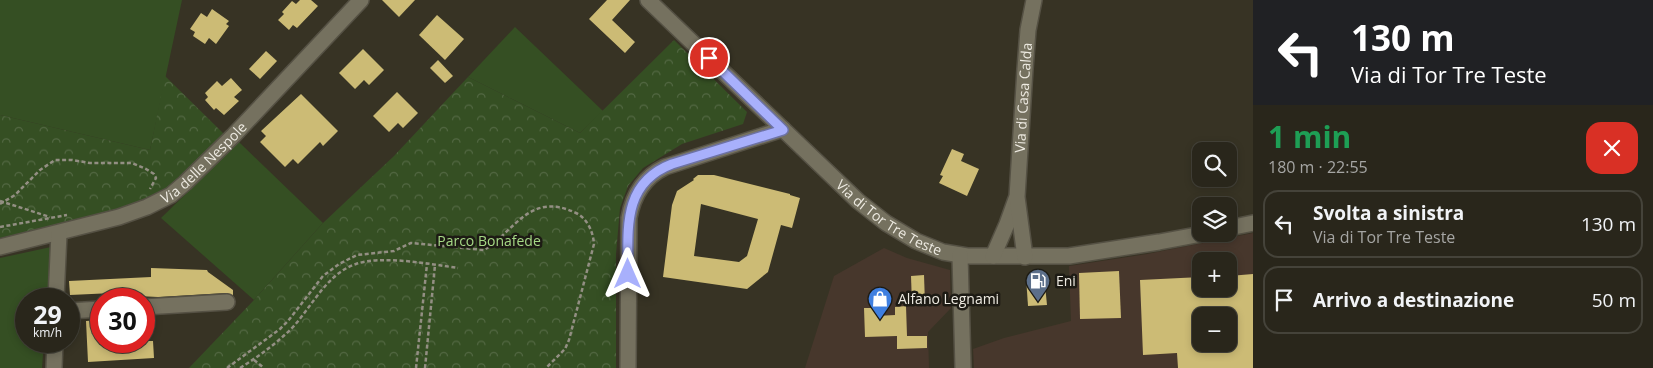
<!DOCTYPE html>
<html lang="it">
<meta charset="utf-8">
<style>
:root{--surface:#29261b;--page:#353228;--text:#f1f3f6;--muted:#a5a5a3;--line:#45433a}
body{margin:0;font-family:"Open Sans",sans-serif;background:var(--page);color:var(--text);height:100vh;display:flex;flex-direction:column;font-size:19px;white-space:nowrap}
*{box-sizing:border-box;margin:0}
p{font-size:16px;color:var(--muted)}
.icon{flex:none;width:28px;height:28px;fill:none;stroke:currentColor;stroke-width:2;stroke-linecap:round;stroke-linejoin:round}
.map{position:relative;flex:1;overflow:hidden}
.side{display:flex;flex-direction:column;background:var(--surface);width:400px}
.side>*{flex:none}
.hud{background:#202124;color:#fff;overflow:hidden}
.buttons{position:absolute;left:1192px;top:142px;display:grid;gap:10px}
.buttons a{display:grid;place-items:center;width:45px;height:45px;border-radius:10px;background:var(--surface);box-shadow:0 2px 8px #0003,0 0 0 1px var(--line);font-size:25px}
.speed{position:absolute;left:15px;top:288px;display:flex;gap:10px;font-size:25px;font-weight:700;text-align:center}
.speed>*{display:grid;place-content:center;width:65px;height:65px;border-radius:50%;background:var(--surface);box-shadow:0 2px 8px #0003,0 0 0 1px var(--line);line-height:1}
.speed small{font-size:12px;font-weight:400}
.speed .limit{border:8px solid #d22;background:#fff;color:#111}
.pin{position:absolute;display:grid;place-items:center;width:42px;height:42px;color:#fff;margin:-21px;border:2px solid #fff;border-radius:50%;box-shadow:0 1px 5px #0007}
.me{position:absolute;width:55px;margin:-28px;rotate:0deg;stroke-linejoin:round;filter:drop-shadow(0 0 4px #0008)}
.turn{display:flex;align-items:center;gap:18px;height:105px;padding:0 15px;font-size:22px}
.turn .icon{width:65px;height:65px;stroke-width:2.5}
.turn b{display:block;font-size:35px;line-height:42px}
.round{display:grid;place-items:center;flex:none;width:52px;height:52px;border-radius:15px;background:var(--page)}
.head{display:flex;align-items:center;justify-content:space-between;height:85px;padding:0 15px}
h1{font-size:30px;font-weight:700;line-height:38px;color:#1e9e55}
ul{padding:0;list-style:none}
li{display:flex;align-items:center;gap:15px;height:68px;margin:0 10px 8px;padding:0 5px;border:2px solid var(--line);border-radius:15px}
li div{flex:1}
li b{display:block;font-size:19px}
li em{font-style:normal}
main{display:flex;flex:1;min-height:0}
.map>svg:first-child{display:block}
.industrial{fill:#47372c;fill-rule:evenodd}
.grass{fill:#354f23}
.park{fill:url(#park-crowns)}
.building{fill:#ccbb75;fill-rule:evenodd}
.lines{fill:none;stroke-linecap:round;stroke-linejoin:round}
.minor-casing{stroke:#555144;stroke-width:18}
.path{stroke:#938f83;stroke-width:2.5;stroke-dasharray:4 2.5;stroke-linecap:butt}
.minor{stroke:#75715f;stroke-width:15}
.route-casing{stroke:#6d72a4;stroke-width:12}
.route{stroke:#a8b0fc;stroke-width:9}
.labels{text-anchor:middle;stroke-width:5;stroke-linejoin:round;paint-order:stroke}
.street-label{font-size:14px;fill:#eeebe2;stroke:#1d1b14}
.park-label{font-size:14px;fill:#a6d986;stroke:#1d1b14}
.poi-label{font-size:14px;fill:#eeebe2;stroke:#1d1b14;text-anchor:start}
</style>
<main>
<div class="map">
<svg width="1253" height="368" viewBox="0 0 1253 368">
<defs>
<pattern id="park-crowns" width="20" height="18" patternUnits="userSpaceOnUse" patternTransform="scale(1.25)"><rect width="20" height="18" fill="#354f23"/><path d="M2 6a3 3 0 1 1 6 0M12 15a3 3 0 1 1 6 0" fill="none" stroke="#536843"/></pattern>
</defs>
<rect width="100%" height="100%" fill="#373324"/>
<g class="industrial">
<path d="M1253,233V368H974L973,349L1004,338L1071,321L1069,266L1147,254ZM1201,261H1229V289H1201ZM1201,316H1229V344H1201Z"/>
<path d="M884,248L907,258L950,270L951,308L928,332L929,368H805L834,276Z"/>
</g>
<g class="grass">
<path d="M0,0H182L150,150L0,115Z"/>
<path d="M515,27L603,111L580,133L468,77Z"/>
<path d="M239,142L323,223L254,300L161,218Z"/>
<path d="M51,247L47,299H26V341H44L42,368H0V258Z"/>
</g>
<g class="park">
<path d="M674,40L747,112L743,124L682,144L643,168L628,186L620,208L616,254V368H189L254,300L323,223L394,156L468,77L580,133Z"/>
<path d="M165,76L224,134L168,189L141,204L0,238V115L150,150Z"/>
</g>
<g class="building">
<path d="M300,0H311L318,6L297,28L293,25L289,30L278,20L284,14L282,12L292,1L296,4Z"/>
<path d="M382,0H415L399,17Z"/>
<path d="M607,0H630L612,20L635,42L625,53L589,19Z"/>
<path d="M212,9L229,21L226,24L229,26L216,44L209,38L205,44L193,36L195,32L190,29L201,13L207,17Z"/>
<path d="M437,15L464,39L445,60L419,35Z"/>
<path d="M363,49L384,70L369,85L364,80L355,89L339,73Z"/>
<path d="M266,51L277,61L260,79L249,69Z"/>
<path d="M438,60L453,76L445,83L430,68Z"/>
<path d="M231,78L242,90L234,97L239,101L224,115L216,108L214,110L205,100L208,97L205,93L217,81L222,86Z"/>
<path d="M397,92L418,113L403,128L398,123L389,132L373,116Z"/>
<path d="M301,94L338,131L323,146L320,142L298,164L293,159L285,167L260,142L266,136L261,131Z"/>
<path d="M952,149L964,154L961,161L979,169L967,196L939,183L943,176L940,175Z"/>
<path d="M698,175H714L790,194V195L800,198L792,228L781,225L768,272L747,289L663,277L672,205L677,191L694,180L693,179ZM701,204L758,219L747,256L739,262L694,256Z"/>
<path d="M151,268L207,270L208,272L233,290V295L226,293L158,297L137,296L113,297V293L70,295L69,281L151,277Z"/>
<path d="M1119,271L1121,318L1080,319L1079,273Z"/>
<path d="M1253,274V368H1178L1177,353L1143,355L1140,280L1201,277V289H1229V276ZM1201,316H1229V344H1201Z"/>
<path d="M924,275L925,304H912L911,276Z"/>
<path d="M1044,275L1047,305L1028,306L1026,277Z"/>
<path d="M906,306L907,336H927V348L897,349V336L865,337L864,308H876V316L895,315V307Z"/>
<path d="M101,320V341H153L154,358L88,362L86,321Z"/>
</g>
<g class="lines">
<defs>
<g id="minor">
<path id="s1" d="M648,0L858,201L886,223L916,241L943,252L967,256H1069L1159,242L1202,234"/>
<path d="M1229,228L1253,223"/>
<path id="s2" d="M0,247L119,217L147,207L171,195L185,183L234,135L361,0"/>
<path d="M960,255L963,368"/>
<path d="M993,256L1007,224L1016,199"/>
<path id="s3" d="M1025,257L1017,197L1025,69L1028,30L1034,0"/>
<path d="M56,299L59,233"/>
<path d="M144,307L227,302"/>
<path d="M69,311L101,309"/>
<path d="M54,368L55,341"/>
<path d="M628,368L629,218C633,195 644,177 665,167L783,129"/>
</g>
</defs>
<use href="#minor" class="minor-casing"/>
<g class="path">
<path d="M0,201L50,217"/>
<path d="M0,204L15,195L40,170L55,160H72L90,163H132L146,169L154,174L156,178L150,189"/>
<path d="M0,227L67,215"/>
<path d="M254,360L264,368"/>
<path d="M227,368L280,329L288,321L323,276L339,264L357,255L394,251L411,243L484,250C516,230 530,191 576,213C588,219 593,232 594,244L569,340L565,349L546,368"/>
<path d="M240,368C259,356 276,344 292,328C312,307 326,274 356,264C382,255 430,264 458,268"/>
<path d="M416,368L427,264"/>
<path d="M425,368L435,265"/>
</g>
<use href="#minor" class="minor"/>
</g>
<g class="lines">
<defs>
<path id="route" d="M628,274C628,229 622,183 672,164L783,130L709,58"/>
</defs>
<use href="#route" class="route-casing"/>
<use href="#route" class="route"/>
</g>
<defs>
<symbol id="fuel-pin" viewBox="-11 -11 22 30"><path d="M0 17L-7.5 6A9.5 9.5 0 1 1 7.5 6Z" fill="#5c6f8a" stroke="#1d1b14"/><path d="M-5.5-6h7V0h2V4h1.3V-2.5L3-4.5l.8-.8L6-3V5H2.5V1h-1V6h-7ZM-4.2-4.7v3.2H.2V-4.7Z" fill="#fff"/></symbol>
<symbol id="shop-pin" viewBox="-11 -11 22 30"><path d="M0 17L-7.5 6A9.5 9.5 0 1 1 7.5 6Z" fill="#3f7fe0" stroke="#1d1b14"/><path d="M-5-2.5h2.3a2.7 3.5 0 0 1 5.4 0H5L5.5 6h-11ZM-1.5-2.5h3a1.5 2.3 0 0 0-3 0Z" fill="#fff"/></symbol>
</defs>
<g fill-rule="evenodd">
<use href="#fuel-pin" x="1024" y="267" width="28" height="38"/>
<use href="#shop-pin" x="866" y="285" width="28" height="38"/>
</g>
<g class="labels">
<g class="street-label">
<text dy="5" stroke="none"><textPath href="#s3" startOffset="160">Via di Casa Calda</textPath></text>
<text dy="5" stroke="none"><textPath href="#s2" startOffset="225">Via delle Nespole</textPath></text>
<text dy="5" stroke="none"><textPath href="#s1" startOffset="326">Via di Tor Tre Teste</textPath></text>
</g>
<g class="park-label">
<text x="489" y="246">Parco Bonafede</text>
</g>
<g class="poi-label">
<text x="1056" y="286">Eni</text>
<text x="898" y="304">Alfano Legnami</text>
</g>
</g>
</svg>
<div class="buttons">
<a><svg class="icon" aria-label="search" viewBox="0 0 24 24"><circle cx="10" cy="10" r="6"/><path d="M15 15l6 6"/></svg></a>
<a><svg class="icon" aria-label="layers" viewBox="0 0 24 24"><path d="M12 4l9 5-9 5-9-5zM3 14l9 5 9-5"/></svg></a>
<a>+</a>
<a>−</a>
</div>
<div class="speed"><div>29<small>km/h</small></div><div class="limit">30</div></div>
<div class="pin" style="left:709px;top:58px;background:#d93025"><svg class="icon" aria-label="arrive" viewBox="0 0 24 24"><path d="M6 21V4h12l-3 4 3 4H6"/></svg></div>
<svg class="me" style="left:628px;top:274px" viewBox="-20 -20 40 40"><path d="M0-17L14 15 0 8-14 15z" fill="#a8b0fc" stroke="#fff" stroke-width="4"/></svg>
</div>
<section class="side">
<div class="hud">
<div class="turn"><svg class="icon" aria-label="left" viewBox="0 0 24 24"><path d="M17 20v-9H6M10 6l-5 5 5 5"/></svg><div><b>130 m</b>Via di Tor Tre Teste</div></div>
</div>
<div class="head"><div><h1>1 min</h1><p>180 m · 22:55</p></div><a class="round" style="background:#d93025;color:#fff"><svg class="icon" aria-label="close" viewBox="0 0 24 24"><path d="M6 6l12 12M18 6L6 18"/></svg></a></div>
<ul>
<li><svg class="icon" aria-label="left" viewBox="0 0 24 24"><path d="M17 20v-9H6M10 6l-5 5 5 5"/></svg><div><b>Svolta a sinistra</b><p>Via di Tor Tre Teste</p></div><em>130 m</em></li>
<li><svg class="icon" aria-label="arrive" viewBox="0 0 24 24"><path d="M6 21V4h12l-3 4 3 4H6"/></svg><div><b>Arrivo a destinazione</b></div><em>50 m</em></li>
</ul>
</section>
</main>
